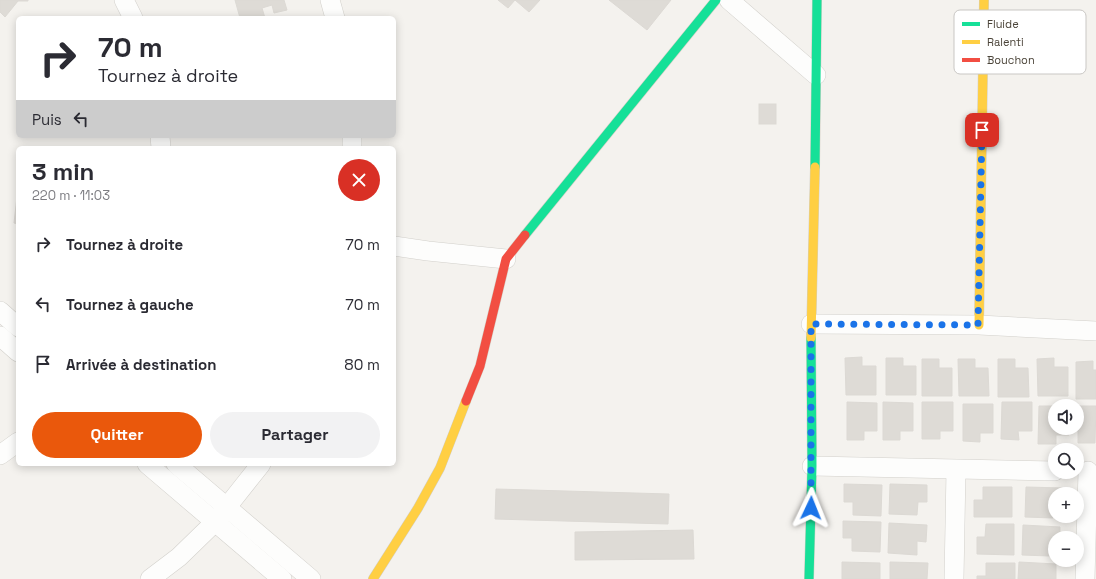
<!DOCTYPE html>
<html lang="fr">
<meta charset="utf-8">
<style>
:root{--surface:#fff;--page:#f2f2f3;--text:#2b2b33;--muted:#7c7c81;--accent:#ea580c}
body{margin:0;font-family:"Space Grotesk",sans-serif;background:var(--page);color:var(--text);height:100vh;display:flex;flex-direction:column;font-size:15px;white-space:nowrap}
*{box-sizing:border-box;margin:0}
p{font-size:13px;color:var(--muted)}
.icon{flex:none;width:22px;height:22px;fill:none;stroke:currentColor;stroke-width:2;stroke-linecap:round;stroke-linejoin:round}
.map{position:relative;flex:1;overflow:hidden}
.drawer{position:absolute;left:16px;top:146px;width:380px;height:320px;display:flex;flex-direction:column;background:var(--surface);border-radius:6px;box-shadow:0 2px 10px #0003}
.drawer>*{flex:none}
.hud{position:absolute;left:16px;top:16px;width:380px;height:122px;border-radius:6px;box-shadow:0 2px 10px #0003;background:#fff;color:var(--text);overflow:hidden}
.fabs{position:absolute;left:1048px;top:399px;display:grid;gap:8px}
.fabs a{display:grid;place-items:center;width:36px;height:36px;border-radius:50%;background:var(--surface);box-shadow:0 2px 10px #0003;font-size:20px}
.pin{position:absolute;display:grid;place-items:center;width:34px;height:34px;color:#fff;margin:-17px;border-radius:8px;box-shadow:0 2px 6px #0006}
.me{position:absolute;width:44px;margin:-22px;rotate:2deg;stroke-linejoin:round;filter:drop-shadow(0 0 3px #0008)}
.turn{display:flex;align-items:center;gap:14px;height:84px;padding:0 16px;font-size:18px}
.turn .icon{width:52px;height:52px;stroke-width:2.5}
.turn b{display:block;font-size:28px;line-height:34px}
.then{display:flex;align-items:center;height:38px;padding:0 16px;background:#0003;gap:8px;font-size:15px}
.round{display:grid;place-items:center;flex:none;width:42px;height:42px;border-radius:21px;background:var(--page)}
.overview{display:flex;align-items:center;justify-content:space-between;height:68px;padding:0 16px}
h1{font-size:24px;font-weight:800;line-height:30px}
.primary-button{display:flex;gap:8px;margin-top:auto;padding:8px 16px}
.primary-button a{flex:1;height:46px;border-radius:24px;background:var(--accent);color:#fff;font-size:16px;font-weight:800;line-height:46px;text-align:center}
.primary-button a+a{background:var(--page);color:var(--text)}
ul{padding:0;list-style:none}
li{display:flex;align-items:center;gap:12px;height:60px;padding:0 16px}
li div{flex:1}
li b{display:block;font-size:15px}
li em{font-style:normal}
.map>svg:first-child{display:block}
.building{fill:#dedbd6;stroke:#dcd9d4}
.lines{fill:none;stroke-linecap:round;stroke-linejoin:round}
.street-casing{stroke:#d2d0cb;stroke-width:20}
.fast-casing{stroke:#d3cfc5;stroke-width:10}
.slow-casing{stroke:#d3cfc5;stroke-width:10}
.jam-casing{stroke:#d3cfc5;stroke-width:10}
.street{stroke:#fdfdfc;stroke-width:19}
.fast{stroke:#16e098;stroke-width:9}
.slow{stroke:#ffcf43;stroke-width:9}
.jam{stroke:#f24e42;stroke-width:9}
.route{stroke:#1a73e8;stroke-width:7;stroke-dasharray:0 12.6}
.key{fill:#fff;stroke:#c9c7c4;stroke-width:1}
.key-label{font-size:11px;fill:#4b4439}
</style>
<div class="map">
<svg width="1096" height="579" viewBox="0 0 1096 579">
<rect width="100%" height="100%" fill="#f4f2ee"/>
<g class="building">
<path d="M0,0H28V1H18L5,17L0,12Z"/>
<path d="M235,0H284L287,10L274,13L272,5L262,8L265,18H240Z"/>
<path d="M498,0H540L529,12L515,0L508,8Z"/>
<path d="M609,0H671L647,30Z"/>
<rect x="759" y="104" width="17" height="20"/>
<path d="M18,188V224L14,223Z"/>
<path d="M862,357V366H876V395H846L845,358Z"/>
<path d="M886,358H903V366H916V395H886Z"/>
<path d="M1054,358V367H1068V396H1038L1037,359Z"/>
<path d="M922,359H939V368H952V396H922Z"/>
<path d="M958,359H975V368H988L989,396H959Z"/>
<path d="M998,359H1015V368H1028L1029,397H998Z"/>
<path d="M1093,361V370H1096V399H1076V362Z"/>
<path d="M847,402L877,403V431H864V440H847Z"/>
<path d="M883,402L913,403V431H900V440H883Z"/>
<path d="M922,402H953V431H940V439H922Z"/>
<path d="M1002,402H1032V431H1018L1019,440L1001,439Z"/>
<path d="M963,404H993V433H980V442L963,441Z"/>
<path d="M1039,406H1055V428H1069V435H1056V444H1038Z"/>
<path d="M1078,406H1096L1095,443H1078Z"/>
<path d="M844,484L882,485L881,516L853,515V502H844Z"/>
<path d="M890,484L927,485V502H918L917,515L889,514Z"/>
<path d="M983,487H1012V517H974V500H983Z"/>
<path d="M1026,487L1063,488V494H1055L1053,518L1025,517Z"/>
<path d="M496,489L669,494L668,524L495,519Z"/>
<path d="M843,521L881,522L880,552L852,551V538H843Z"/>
<path d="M889,523L927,525L926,542L917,541V555L888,553Z"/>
<path d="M986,524H1014V555L977,554V537H985Z"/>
<path d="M1023,525L1060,527V538H1055V543H1050V556L1022,555Z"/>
<path d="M693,530L694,559L575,560V532Z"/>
<path d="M842,562L880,563V579H842Z"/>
<path d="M890,562L928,563L927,579H890Z"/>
<path d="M1019,562L1056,564V579H1018Z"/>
<path d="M986,563H1015V579H977V576H986Z"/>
</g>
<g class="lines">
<defs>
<g id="street">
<path d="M124,0L133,18"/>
<path d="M330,0L335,18"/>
<path d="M729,0L816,75"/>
<path d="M160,136L161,148"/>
<path d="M352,136V148"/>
<path d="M394,246L428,251L506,259"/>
<path d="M0,311L18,327"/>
<path d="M811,324L979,325L1096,331"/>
<path d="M0,336L18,352"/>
<path d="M0,455L18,442"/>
<path d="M147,464L282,579"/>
<path d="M176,464L311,579"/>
<path d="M812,466L1055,471"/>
<path d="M150,579L179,557L215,522L261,464"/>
<path d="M954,579L956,470"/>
<path d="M1085,579L1088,471"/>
</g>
<g id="fast">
<path d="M815,167L817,0"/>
<path d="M525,235L716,0"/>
<path d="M809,579L812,466L811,338"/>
</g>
<g id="slow">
<path d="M979,325L984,0"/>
<path d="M811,338L815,167"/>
<path d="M373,579L418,508L440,468L466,401"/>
</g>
<path id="jam" d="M466,401L480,366L506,259L525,235"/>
</defs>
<use href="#street" class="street-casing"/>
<use href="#fast" class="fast-casing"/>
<use href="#slow" class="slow-casing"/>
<use href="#jam" class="jam-casing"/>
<use href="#street" class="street"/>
<use href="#fast" class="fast"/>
<use href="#slow" class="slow"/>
<use href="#jam" class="jam"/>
</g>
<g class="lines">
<path class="route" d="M811,508V324L978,325L982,130"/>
</g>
<rect x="954" y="10" width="132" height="64" rx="6" class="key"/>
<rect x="962" y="22" width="18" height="4" fill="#16e098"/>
<rect x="962" y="40" width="18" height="4" fill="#ffcf43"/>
<rect x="962" y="58" width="18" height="4" fill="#f24e42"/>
<g class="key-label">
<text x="987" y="28">Fluide</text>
<text x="987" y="46">Ralenti</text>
<text x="987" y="64">Bouchon</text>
</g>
</svg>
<div class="fabs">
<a><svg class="icon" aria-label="sound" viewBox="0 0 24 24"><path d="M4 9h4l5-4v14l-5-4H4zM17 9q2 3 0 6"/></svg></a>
<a><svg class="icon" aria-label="search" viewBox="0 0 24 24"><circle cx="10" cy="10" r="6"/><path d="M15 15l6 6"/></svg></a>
<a>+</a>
<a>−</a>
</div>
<div class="pin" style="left:982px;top:130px;background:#d93025"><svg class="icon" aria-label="arrive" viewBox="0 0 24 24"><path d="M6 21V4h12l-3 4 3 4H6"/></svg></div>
<svg class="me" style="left:811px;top:508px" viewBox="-20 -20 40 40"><path d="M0-17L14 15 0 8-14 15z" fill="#1a73e8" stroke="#fff" stroke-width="4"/></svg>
<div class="hud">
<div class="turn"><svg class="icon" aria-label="right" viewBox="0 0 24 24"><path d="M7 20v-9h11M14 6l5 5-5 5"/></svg><div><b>70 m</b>Tournez à droite</div></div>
<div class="then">Puis<svg class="icon" aria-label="left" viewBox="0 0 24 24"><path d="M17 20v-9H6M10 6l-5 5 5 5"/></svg></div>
</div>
<section class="drawer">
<div class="overview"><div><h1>3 min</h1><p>220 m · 11:03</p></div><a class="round" style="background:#d93025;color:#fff"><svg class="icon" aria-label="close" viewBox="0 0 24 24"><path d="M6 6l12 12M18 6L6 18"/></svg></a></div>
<ul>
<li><svg class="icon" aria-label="right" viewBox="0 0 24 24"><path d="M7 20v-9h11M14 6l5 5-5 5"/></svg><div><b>Tournez à droite</b></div><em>70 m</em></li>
<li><svg class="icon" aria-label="left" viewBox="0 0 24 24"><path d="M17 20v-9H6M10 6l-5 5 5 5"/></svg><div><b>Tournez à gauche</b></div><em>70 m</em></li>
<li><svg class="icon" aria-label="arrive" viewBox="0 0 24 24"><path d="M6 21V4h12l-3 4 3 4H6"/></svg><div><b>Arrivée à destination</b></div><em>80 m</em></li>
</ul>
<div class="primary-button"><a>Quitter</a><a>Partager</a></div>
</section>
</div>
